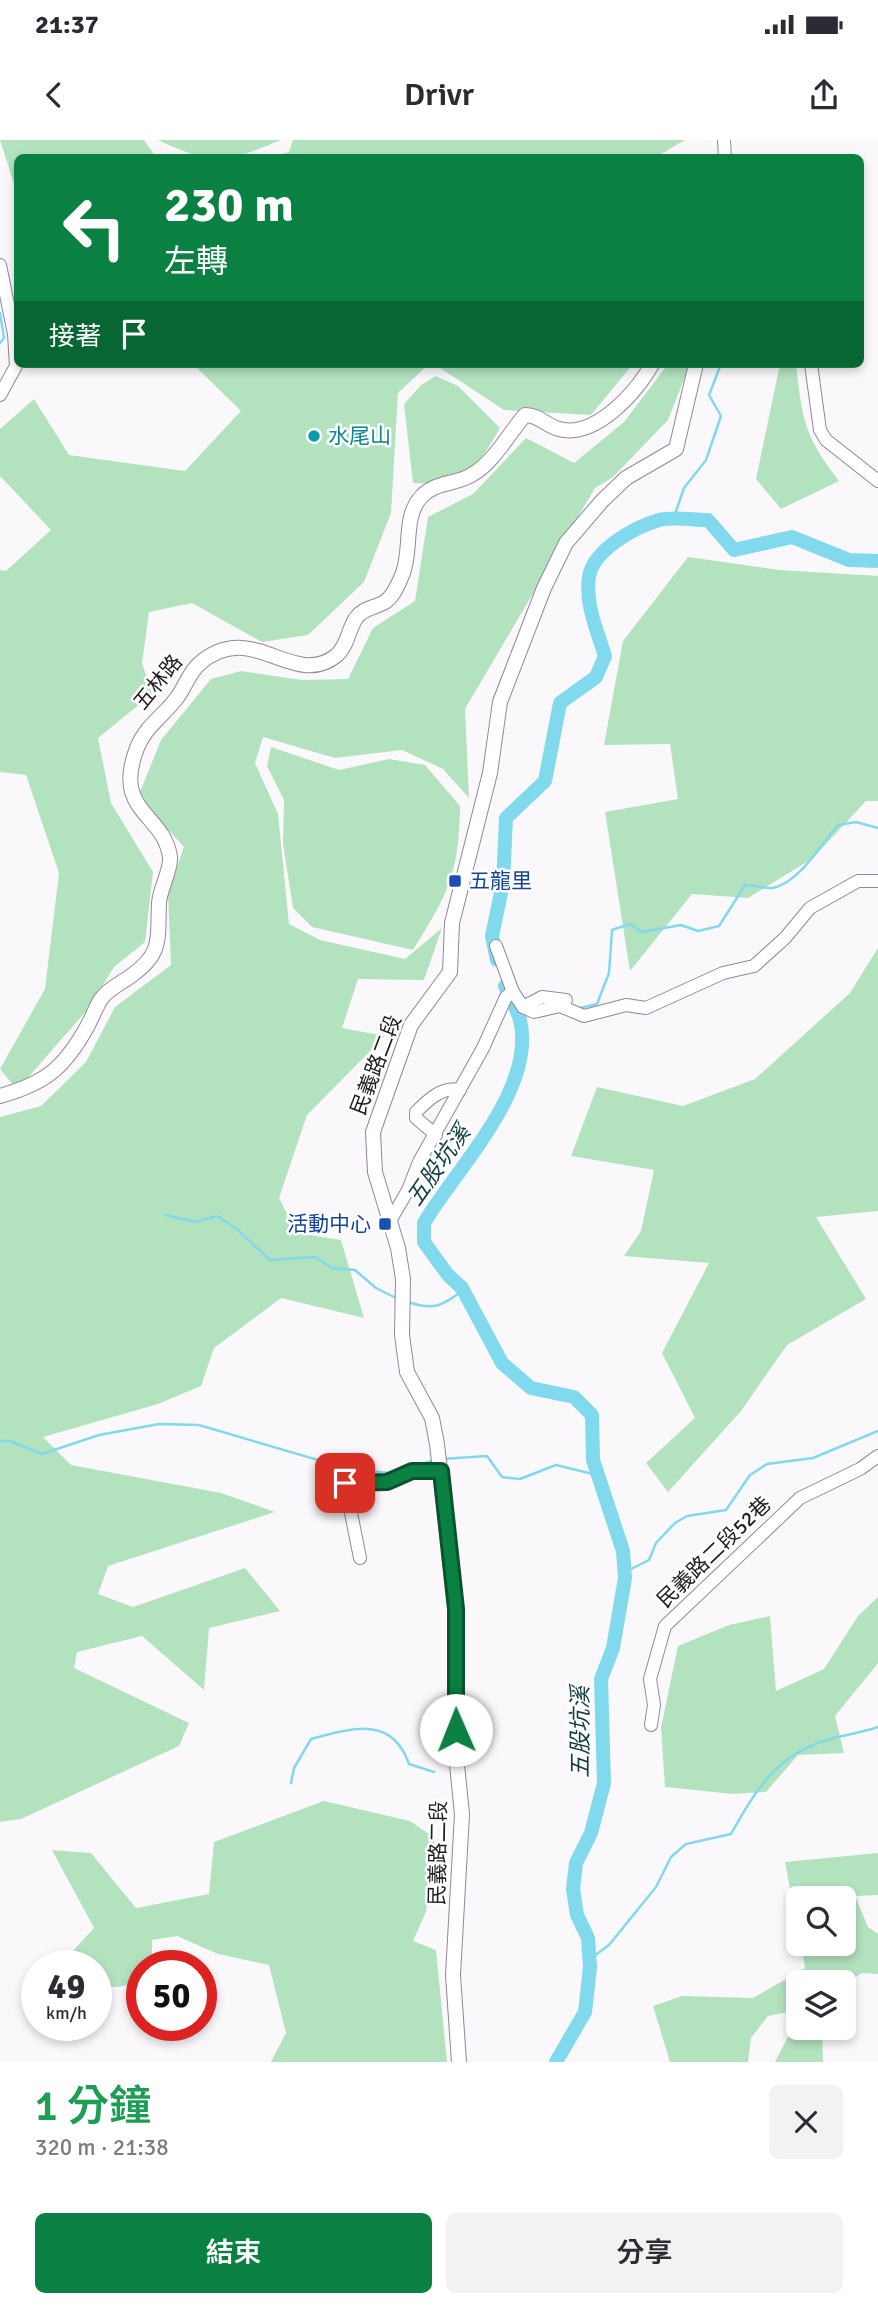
<!DOCTYPE html>
<html lang="zh-TW">
<meta charset="utf-8">
<style>
:root{--surface:#fff;--page:#f2f2f3;--text:#2b2b33;--muted:#7c7c81;--accent:#0b8043}
body{margin:0;font-family:Signika,"Noto Sans TC",sans-serif;background:var(--page);color:var(--text);height:100vh;display:flex;flex-direction:column;font-size:26px;white-space:nowrap}
*{box-sizing:border-box;margin:0}
p{font-size:23px;color:var(--muted)}
.icon{flex:none;width:38px;height:38px;fill:none;stroke:currentColor;stroke-width:2;stroke-linecap:round;stroke-linejoin:round}
.map{position:relative;height:1922px;overflow:hidden}
.sheet{display:flex;flex-direction:column;background:var(--surface);flex:1}
.sheet>*{flex:none}
.hud{position:absolute;left:14px;top:14px;width:850px;height:214px;border-radius:10px;box-shadow:0 4px 10px #0003;background:#0b8043;color:#fff;overflow:hidden}
.tools{position:absolute;left:786px;top:1746px;display:grid;gap:14px}
.tools a{display:grid;place-items:center;width:70px;height:70px;border-radius:10px;background:var(--surface);box-shadow:0 4px 10px #0003;font-size:35px}
.speed{position:absolute;left:21px;top:1810px;display:flex;gap:14px;font-size:35px;font-weight:700;text-align:center}
.speed>*{display:grid;place-content:center;width:91px;height:91px;border-radius:50%;background:var(--surface);box-shadow:0 4px 10px #0003;line-height:1}
.speed small{font-size:18px;font-weight:400}
.speed .limit{border:10px solid #d22;background:#fff;color:#111}
.pin{position:absolute;display:grid;place-items:center;width:60px;height:60px;color:#fff;margin:-30px;border-radius:14px;box-shadow:0 4px 10px #0006}
.me{position:absolute;width:77px;margin:-38px;rotate:359deg;stroke-linejoin:round;filter:drop-shadow(0 0 5px #0008)}
.turn{display:flex;align-items:center;gap:24px;height:147px;padding:0 35px;font-size:32px}
.turn .icon{width:91px;height:91px;stroke-width:2.5}
.turn b{display:block;font-size:49px;line-height:60px}
.then{display:flex;align-items:center;height:66px;padding:0 35px;background:#0003;gap:14px;font-size:26px}
.round{display:grid;place-items:center;flex:none;width:74px;height:74px;border-radius:10px;background:var(--page)}
.summary{display:flex;align-items:center;justify-content:space-between;height:119px;padding:0 35px}
h1{font-size:42px;font-weight:600;line-height:52px;color:#1e9e55}
.cta{display:flex;gap:14px;margin-top:auto;padding:14px 35px}
.cta a{flex:1;height:80px;border-radius:10px;background:var(--accent);color:#fff;font-size:28px;font-weight:600;line-height:80px;text-align:center}
.cta a+a{background:var(--page);color:var(--text)}
.status{display:flex;justify-content:space-between;align-items:center;height:49px;padding:0 35px;background:var(--surface);direction:ltr}
.status svg{height:19px;fill:currentColor}
header{display:flex;justify-content:space-between;align-items:center;height:91px;padding:0 35px;background:var(--surface);font-size:32px;font-weight:600}
.map>svg:first-child{display:block}
.green{fill:#b3e2bf}
.lines{fill:none;stroke-linecap:round;stroke-linejoin:round}
.stream{stroke:#80d9ec;stroke-width:2.5}
.river{stroke:#80d9ec;stroke-width:14}
.minor-casing{stroke:#948599;stroke-width:14}
.major-casing{stroke:#948599;stroke-width:16}
.minor{stroke:#fff;stroke-width:12}
.major{stroke:#fff;stroke-width:14}
.route-casing{stroke:#07532c;stroke-width:18}
.route{stroke:#0b8043;stroke-width:12}
.culture-dot{fill:#0f9aa8;stroke:#fff;stroke-width:2.5}
.transit-dot{fill:#1a4fb4;stroke:#fff;stroke-width:2.5}
.labels{text-anchor:middle;stroke-width:5;stroke-linejoin:round;paint-order:stroke}
.culture-label{font-size:21px;fill:#0d838f;stroke:#fff;text-anchor:start}
.street-label{font-size:21px;fill:#211b23;stroke:#fff}
.transit-label{font-size:21px;fill:#164399;stroke:#fff;text-anchor:start}
.water-label{font-size:23px;font-style:italic;fill:#133d45;stroke:#fff}
</style>
<div class="status"><b>21:37</b><svg viewBox="0 0 49 12"><path d="M0 12V9h3v3zM5 12V6h3v6zM10 12V3h3v9zM15 12V0h3v12zM26 1h20v11H26zM47 4h2v5h-2z"/></svg></div>
<header><svg class="icon" aria-label="back" viewBox="0 0 24 24"><path d="M15 5l-7 7 7 7"/></svg>Drivr<svg class="icon" aria-label="share" viewBox="0 0 24 24"><path d="M12 15V3M7 8l5-5 5 5M5 13v7h14v-7"/></svg></header>
<div class="map">
<svg width="878" height="1922" viewBox="0 0 878 1922">
<rect width="100%" height="100%" fill="#fbf8fc"/>
<g class="green">
<path d="M0,0H144L156,17L18,18L17,53Z"/>
<path d="M158,0H281C226,23 213,26 158,0Z"/>
<path d="M293,0H685L654,18L273,17L289,12Z"/>
<path d="M193,224H429L398,253L391,373L364,442L308,495L262,502L192,463L149,472L142,523L152,554L98,598L111,663L153,732L145,802L114,827L88,869L17,950L0,929L45,849L59,733L26,635L0,632V430L6,431L51,390L0,336V289L34,259L69,315L185,331L241,271Z"/>
<path d="M434,224H633L591,275L504,270Z"/>
<path d="M668,224H690L668,280L613,337L595,348L465,569L469,658L443,629L402,610L335,618L263,597L255,623L278,674L289,784L320,800L405,819L442,788L424,840L358,839L342,888L385,896L307,975L279,1058L297,1093L341,1100L364,1178L281,1158L214,1208L201,1246L158,1264L43,1297L71,1325L221,1353L275,1372L108,1426L98,1454L133,1467L245,1428L280,1471L209,1488L204,1550L142,1496L77,1512L74,1528L189,1583L179,1606L21,1679L0,1682V977L41,966L86,922L115,867L171,825L168,752L184,707L138,657L161,600L211,539L241,531L302,540L348,539L373,488L415,461L428,377L473,354L526,298L574,323L624,282Z"/>
<path d="M780,224H796C802,278 804,296 839,341L781,369L756,339Z"/>
<path d="M436,236L458,246L500,288C477,329 462,346 413,343L404,264L421,245Z"/>
<path d="M688,417L779,430L878,436V661H866L813,718L748,758L692,754L630,831L605,672L678,659L670,604L604,605L623,501Z"/>
<path d="M271,607L339,630L389,619L425,625L460,666C459,734 448,754 413,810L312,787L293,768L283,704L284,660L267,626Z"/>
<path d="M878,808V1071L816,1077L866,1159L787,1205L741,1271L668,1352L646,1323L695,1278L662,1213L709,1123L624,1116L641,1091L654,1030L571,1016L597,947L683,966L755,939L850,853Z"/>
<path d="M878,1457V1523L835,1576L844,1613L798,1615L766,1652L733,1654L665,1647L661,1588L678,1506L729,1485L770,1476L776,1551L824,1529L858,1476Z"/>
<path d="M324,1661L410,1681L435,1698L426,1772L413,1801L436,1810L447,1922H271L286,1893L269,1825L218,1814L177,1796L152,1800V1825H142V1842L118,1847L96,1846V1825H60L94,1788L52,1710L91,1713L136,1768L209,1754L214,1702Z"/>
<path d="M878,1713V1755L855,1756L868,1787L878,1794V1834L862,1833L844,1845L798,1843V1870L768,1876L751,1898L748,1922H670L653,1866L682,1856L753,1858L805,1828L801,1804H844V1759H798V1791L785,1722Z"/>
<path d="M798,1877V1888H822L823,1922H775Z"/>
</g>
<g class="lines">
<g class="stream">
<path d="M0,173L4,198L0,203"/>
<path d="M673,380L684,348L706,320L721,276L709,255L721,224"/>
<path d="M580,868L597,864L609,833L612,790L630,784L642,792L681,785L698,791L719,786L745,745C753,745 765,749 773,748C800,742 821,704 838,685L856,682L878,688"/>
<path d="M520,882L527,874"/>
<path d="M166,1075L195,1082L217,1076L238,1090L270,1120L315,1117L332,1128L355,1130L376,1148L398,1159"/>
<path d="M408,1162C435,1171 441,1166 464,1150"/>
<path d="M0,1301H10L42,1314L99,1295L159,1284L199,1285L345,1328L389,1333L432,1321"/>
<path d="M442,1319L487,1316L502,1337L520,1339L556,1325L597,1335"/>
<path d="M625,1432L649,1420L656,1403L675,1383L687,1376L726,1370L750,1335L767,1324L813,1318L878,1291"/>
<path d="M291,1643L294,1628L311,1599C352,1588 392,1575 409,1624L434,1632"/>
<path d="M590,1819L609,1805L656,1747L671,1717L686,1704L731,1694C757,1648 777,1614 830,1599C846,1594 862,1593 878,1587"/>
</g>
<g class="river">
<path d="M497,820L492,796L503,743L506,678L545,641L560,563L596,537L605,516C597,490 585,464 589,437C593,410 635,387 659,380C673,376 693,380 708,380L734,410L792,397L849,420L878,421"/>
<path d="M505,846C510,857 517,869 520,880C537,949 455,1030 424,1083V1102L448,1135L462,1148L502,1223L531,1248L574,1257L592,1275L593,1320L623,1411L625,1438L613,1508L601,1539L604,1643L591,1693L576,1723L573,1749L577,1775L588,1798L590,1827L585,1872L556,1922"/>
</g>
<defs>
<g id="minor">
<path d="M724,0L725,18"/>
<path d="M0,125L14,194L16,226L0,255"/>
<path d="M811,224L820,290L826,300L878,341"/>
<path d="M496,806L513,852L523,867L534,872L560,866L584,876L626,865L646,868L723,833L754,826L785,798L810,768L858,741H878"/>
<path d="M523,867L542,857L566,860"/>
<path d="M436,995L416,978V972C428,960 442,946 460,950"/>
<path d="M390,1081L408,1050L419,1022L483,908L506,857L513,852"/>
<path d="M360,1418L345,1343L387,1342L412,1331H441"/>
<path d="M651,1585L654,1565L650,1539L665,1486L800,1358L860,1329L878,1316"/>
</g>
<g id="major">
<path d="M0,956C46,943 64,928 87,887C92,878 96,867 101,859C108,849 121,843 131,836C164,812 157,799 159,763C160,748 171,731 170,717C164,673 112,672 137,608C145,587 163,576 176,559C185,548 188,534 199,524C252,477 294,551 337,515C348,505 348,490 356,478C363,468 374,468 383,463C393,458 399,443 403,433C412,408 403,377 421,357C435,341 457,345 473,334C494,322 509,293 525,275C540,275 546,286 559,289C595,299 638,251 652,224"/>
<path d="M459,1922L453,1835L462,1674L456,1615V1469L437,1304L432,1278L407,1232L402,1195L403,1139L398,1108L375,1032L373,992L411,885L450,832L452,783L490,633L500,562L544,448L566,403L602,361L626,338L676,309L696,224"/>
</g>
</defs>
<use href="#minor" class="minor-casing"/>
<use href="#major" class="major-casing"/>
<use href="#minor" class="minor"/>
<use href="#major" class="major"/>
</g>
<g class="lines">
<defs>
<path id="route" d="M345,1343L387,1342L412,1331H441L456,1469V1590"/>
</defs>
<use href="#route" class="route-casing"/>
<use href="#route" class="route"/>
</g>
<circle class="culture-dot" cx="314" cy="296" r="7"/>
<g class="transit-dot">
<rect x="448" y="734" width="14" height="14" rx="3.5"/>
<rect x="378" y="1077" width="14" height="14" rx="3.5"/>
</g>
<g class="labels">
<g class="culture-label">
<text x="328" y="303">水尾山</text>
</g>
<g class="street-label">
<text transform="translate(158 542) rotate(-51)" y="7">五林路</text>
<text transform="translate(376 925) rotate(-69)" y="7">民義路二段</text>
<text transform="translate(714 1412) rotate(-44)" y="7">民義路二段52巷</text>
<text transform="translate(438 1713) rotate(-89)" y="7">民義路二段</text>
</g>
<g class="transit-label">
<text x="469" y="748">五龍里</text>
<text x="371" y="1091" text-anchor="end">活動中心</text>
</g>
<g class="water-label">
<text transform="translate(438 1025) rotate(-55)" y="8">五股坑溪</text>
<text transform="translate(580 1592) rotate(-90)" y="8">五股坑溪</text>
</g>
</g>
</svg>
<div class="tools">
<a><svg class="icon" aria-label="search" viewBox="0 0 24 24"><circle cx="10" cy="10" r="6"/><path d="M15 15l6 6"/></svg></a>
<a><svg class="icon" aria-label="layers" viewBox="0 0 24 24"><path d="M12 4l9 5-9 5-9-5zM3 14l9 5 9-5"/></svg></a>
</div>
<div class="speed"><div>49<small>km/h</small></div><div class="limit">50</div></div>
<div class="pin" style="left:345px;top:1343px;background:#d93025"><svg class="icon" aria-label="arrive" viewBox="0 0 24 24"><path d="M6 21V4h12l-3 4 3 4H6"/></svg></div>
<svg class="me" style="left:456px;top:1590px" viewBox="-20 -20 40 40"><circle r="19" fill="#fff"/><path d="M0-13L10 11 0 6-10 11z" fill="#0b8043"/></svg>
<div class="hud">
<div class="turn"><svg class="icon" aria-label="left" viewBox="0 0 24 24"><path d="M17 20v-9H6M10 6l-5 5 5 5"/></svg><div><b>230 m</b>左轉</div></div>
<div class="then">接著<svg class="icon" aria-label="arrive" viewBox="0 0 24 24"><path d="M6 21V4h12l-3 4 3 4H6"/></svg></div>
</div>
</div>
<section class="sheet">
<div class="summary"><div><h1>1 分鐘</h1><p>320 m · 21:38</p></div><a class="round"><svg class="icon" aria-label="close" viewBox="0 0 24 24"><path d="M6 6l12 12M18 6L6 18"/></svg></a></div>
<div class="cta"><a>結束</a><a>分享</a></div>
</section>
